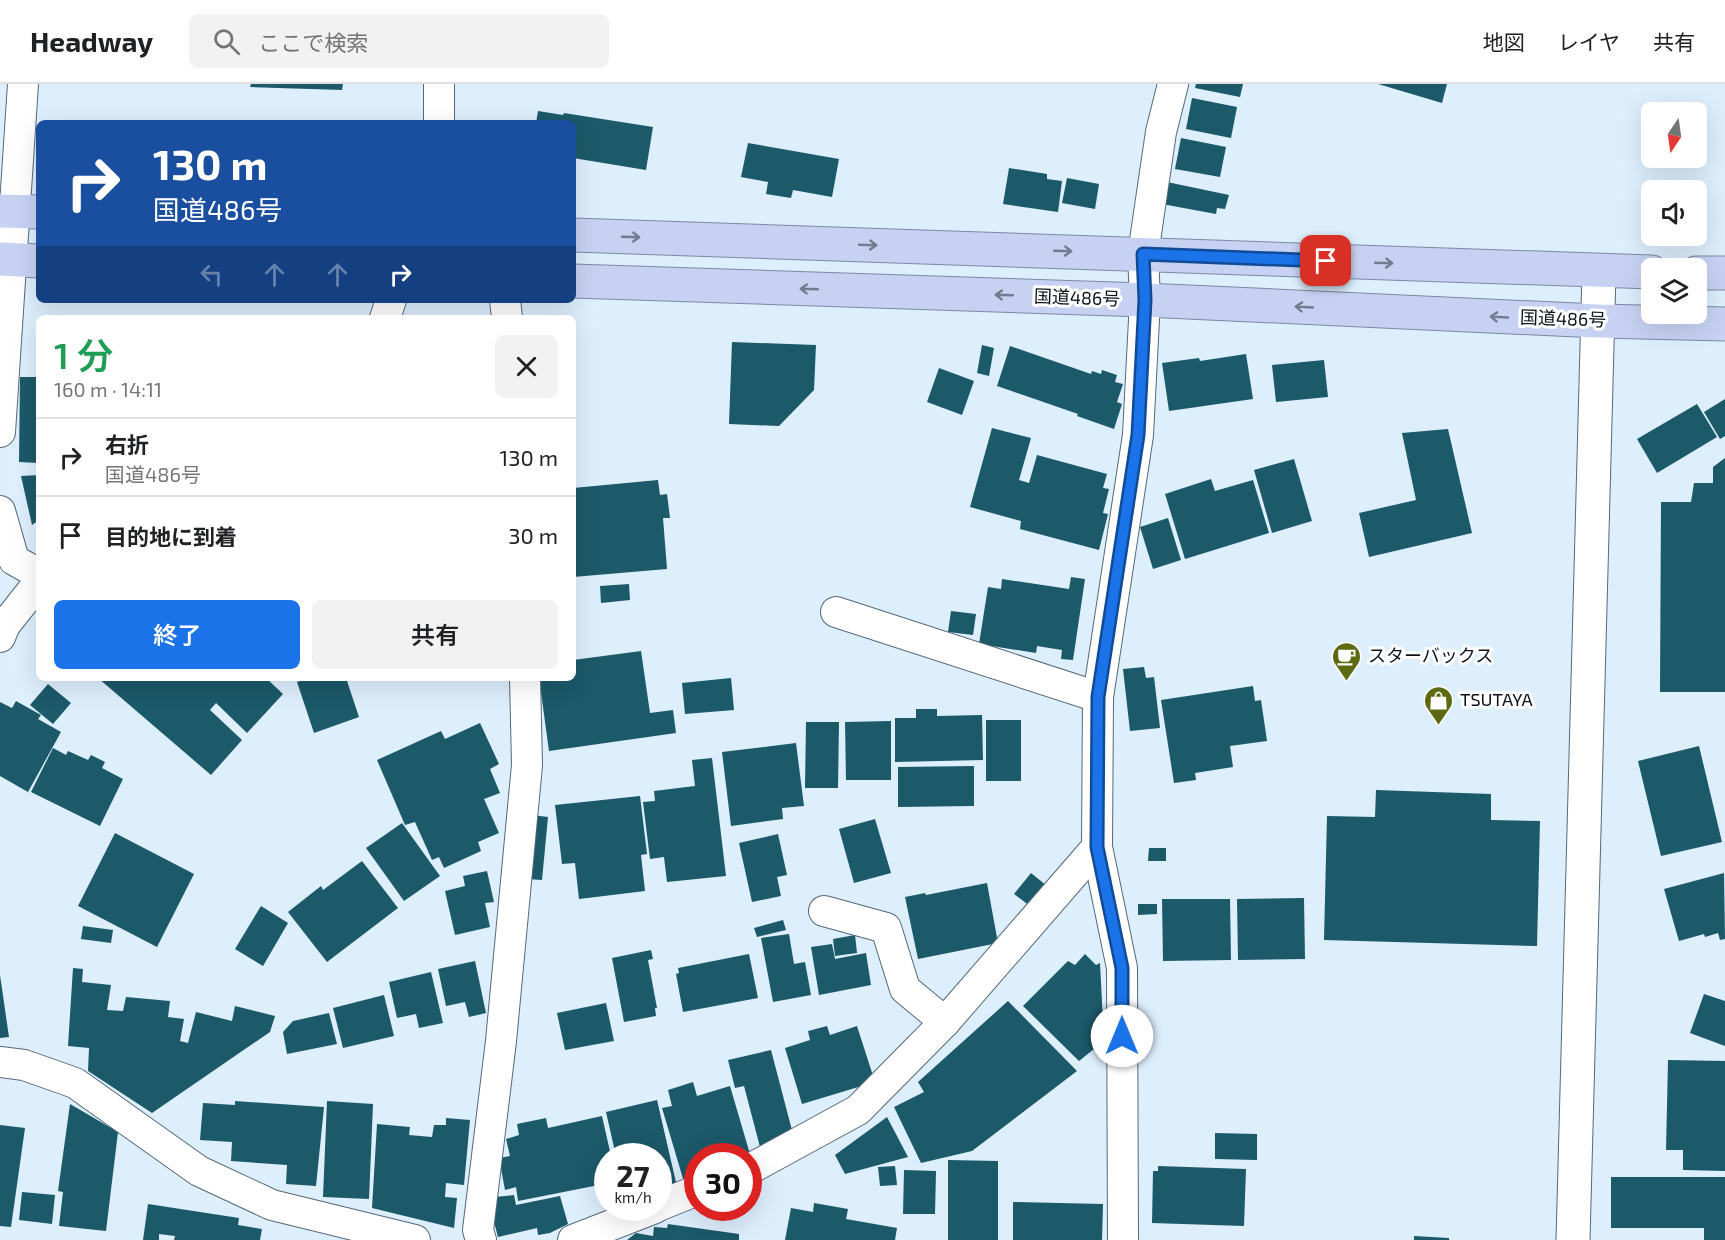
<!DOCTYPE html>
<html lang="ja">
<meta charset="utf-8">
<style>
:root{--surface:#fff;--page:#f2f2f2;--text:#202124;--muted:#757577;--line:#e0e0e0;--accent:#1a73e8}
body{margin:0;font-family:"Exo 2","Noto Sans JP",sans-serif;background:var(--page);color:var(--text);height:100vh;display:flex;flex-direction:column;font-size:22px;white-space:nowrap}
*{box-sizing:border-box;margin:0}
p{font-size:20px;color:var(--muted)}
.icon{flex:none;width:33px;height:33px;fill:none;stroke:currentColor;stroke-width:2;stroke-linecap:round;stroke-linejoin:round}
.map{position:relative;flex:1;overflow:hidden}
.side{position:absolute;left:36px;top:231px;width:540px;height:366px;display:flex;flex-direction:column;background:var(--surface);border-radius:9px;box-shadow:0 6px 24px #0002}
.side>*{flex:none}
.guide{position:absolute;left:36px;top:36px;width:540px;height:183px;border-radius:9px;box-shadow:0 6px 24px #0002;background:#1a4fa0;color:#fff;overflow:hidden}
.needle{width:39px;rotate:193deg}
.tools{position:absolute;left:1641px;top:18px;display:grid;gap:12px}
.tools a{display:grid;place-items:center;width:66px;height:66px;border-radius:9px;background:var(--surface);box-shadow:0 6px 24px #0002;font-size:30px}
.speed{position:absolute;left:594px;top:1059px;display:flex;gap:12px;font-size:30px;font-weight:700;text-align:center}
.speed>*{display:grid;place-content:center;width:78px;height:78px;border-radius:50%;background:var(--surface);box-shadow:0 6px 24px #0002;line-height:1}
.speed small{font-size:15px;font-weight:400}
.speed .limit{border:9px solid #d22;background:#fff;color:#111}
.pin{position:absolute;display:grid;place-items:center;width:51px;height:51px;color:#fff;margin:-26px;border-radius:12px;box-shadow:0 3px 9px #0006}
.me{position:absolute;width:66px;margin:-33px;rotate:0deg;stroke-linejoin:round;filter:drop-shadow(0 0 4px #0008)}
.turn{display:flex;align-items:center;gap:21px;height:126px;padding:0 18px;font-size:27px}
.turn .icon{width:78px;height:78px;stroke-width:2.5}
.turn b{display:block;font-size:42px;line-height:51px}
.lanes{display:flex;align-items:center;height:57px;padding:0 18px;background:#0003;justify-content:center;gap:30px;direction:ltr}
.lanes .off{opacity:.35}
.round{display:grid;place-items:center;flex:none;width:63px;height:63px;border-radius:9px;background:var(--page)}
.head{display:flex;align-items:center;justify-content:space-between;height:102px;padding:0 18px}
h1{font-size:36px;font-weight:600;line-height:45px;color:#1e9e55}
.action{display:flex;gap:12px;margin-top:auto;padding:12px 18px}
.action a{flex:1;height:69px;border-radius:9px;background:var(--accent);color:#fff;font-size:24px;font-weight:600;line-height:69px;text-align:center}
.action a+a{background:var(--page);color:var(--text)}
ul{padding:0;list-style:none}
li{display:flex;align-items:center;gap:18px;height:78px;padding:0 18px;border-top:2px solid var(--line)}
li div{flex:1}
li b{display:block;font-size:22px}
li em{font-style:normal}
header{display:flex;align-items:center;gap:36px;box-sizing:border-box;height:84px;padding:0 30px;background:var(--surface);border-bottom:2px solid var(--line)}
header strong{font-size:28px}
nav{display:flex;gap:33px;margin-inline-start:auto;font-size:21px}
.search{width:420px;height:54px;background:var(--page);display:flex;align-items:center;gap:15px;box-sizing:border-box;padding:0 21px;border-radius:9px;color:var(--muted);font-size:22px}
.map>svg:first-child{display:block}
.building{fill:#1c5969}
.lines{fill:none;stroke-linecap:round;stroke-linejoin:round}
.minor-casing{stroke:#566979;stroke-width:32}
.tertiary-casing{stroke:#566979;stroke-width:35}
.trunk-casing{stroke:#7c88a4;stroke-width:35}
.minor{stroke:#fff;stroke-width:30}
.tertiary{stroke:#fff;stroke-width:33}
.trunk{stroke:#c7d2f3;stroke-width:33}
.oneway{stroke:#727c90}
.route-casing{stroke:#114b97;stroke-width:15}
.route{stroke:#1a73e8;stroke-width:10}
.labels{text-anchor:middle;stroke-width:6;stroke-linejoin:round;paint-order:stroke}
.street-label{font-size:18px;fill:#0b1218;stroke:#fff}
.poi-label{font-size:18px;fill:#0b1218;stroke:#fff;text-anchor:start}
</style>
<header>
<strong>Headway</strong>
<div class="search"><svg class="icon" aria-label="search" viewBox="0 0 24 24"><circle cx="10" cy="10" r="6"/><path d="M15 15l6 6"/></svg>ここで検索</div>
<nav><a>地図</a><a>レイヤ</a><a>共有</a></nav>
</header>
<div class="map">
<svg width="1725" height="1156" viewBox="0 0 1725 1156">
<rect width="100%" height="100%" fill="#ddeefd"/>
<g class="building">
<path d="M251,0H343L342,6L250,3Z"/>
<path d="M1196,0H1243L1240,13L1195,4Z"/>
<path d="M1378,0H1447L1442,19Z"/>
<path d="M1192,14L1237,23L1231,54L1186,45Z"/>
<path d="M538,27L563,31L564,29L653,43L646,86L573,74V39H536Z"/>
<path d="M1181,54L1226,63L1220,93L1175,85Z"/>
<path d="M748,59L839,75L832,113L793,106L791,114L766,110L768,98L741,93Z"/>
<path d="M1009,84L1047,90V95L1062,97L1058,128L1003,120Z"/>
<path d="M1067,94L1099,100L1095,125L1062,119Z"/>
<path d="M1167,98L1229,111L1225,125L1217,124L1216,130L1162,120Z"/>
<path d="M732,258L816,261L814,306L779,342L729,340Z"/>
<path d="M982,261L994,264L989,292L977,289Z"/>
<path d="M1010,262L1091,290L1092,287L1101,290L1102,286L1117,291L1115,298L1123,300L1117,318L1122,320L1114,345L1077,332L1078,330L997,302Z"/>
<path d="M1246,270L1253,315L1169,327L1162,279L1199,274L1200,277Z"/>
<path d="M1324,276L1328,313L1276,318L1272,281Z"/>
<path d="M939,284L974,297L962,331L927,318Z"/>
<path d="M20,293H39V379L19,378Z"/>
<path d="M1725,315V352L1720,355L1704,328Z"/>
<path d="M1697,320L1717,353L1657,389L1637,355Z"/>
<path d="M992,344L1031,354L1019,396L1029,399L1037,371L1107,390L1103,404L1109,405L1103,429L1108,430L1099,466L1020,445L1021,437L970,423Z"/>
<path d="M1448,345L1472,449L1369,473L1359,429L1416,416L1402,349Z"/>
<path d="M1725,374V608H1660L1661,418H1691L1694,399H1713V383Z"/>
<path d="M1294,375L1312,437L1272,449L1254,386Z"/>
<path d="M39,391V436L32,441L21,392Z"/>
<path d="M1211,395L1215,407L1253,396L1269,449L1185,475L1165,410Z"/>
<path d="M658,396L660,411L667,410L670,434H663L667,485L573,493V404Z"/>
<path d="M1168,434L1181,476L1153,485L1140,443Z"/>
<path d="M1071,493L1085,495L1073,576L1061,575L1062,566L1037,562L1036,569L979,560L988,503L1001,505L1002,495L1069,505Z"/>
<path d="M629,500L630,516L601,519L600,502Z"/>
<path d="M951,527L976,530L973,551L948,548Z"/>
<path d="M641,567L650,629L673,626L676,649L549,667L539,594H573V576Z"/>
<path d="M1144,583L1146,594L1154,593L1160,644L1130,647L1123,585Z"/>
<path d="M98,594H266L283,610L247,649L216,619L210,626L242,656L211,691Z"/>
<path d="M308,594H346L359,633L314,649L297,598Z"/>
<path d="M731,594L734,626L685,630L682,599Z"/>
<path d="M48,600L71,619L53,640L30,621Z"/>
<path d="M1253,602L1255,617L1261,616L1267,657L1230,662L1233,683L1195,689L1196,696L1174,699L1161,616Z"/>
<path d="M16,617L41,631L38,635L61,648L28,708L0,692V618L12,624Z"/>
<path d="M916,625H937V632L982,631L983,676L895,678V634H916Z"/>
<rect x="986" y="636" width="35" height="61"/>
<path d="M891,637V696H846L845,638Z"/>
<path d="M806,638H839L838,704H805Z"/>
<path d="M480,639L499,680L490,685L500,709L484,715L499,749L478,758L481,767L444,784L439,773L432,776L415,738L405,741L377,676L441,647L445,655Z"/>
<path d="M796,659L804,722L782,724L783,735L731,742L722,668Z"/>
<path d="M1699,662L1722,758L1661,772L1638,677Z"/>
<path d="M53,664L66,671L68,667L88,676L91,671L105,678L102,684L123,695L100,742L31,708Z"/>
<path d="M712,674L726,792L667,798L664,773L650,775L643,718L655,717L654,707L695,702L692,676Z"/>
<path d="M974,682V722L898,723V683Z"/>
<path d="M1376,706L1491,710V736L1540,737L1537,862L1324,856L1327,732L1375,733Z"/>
<path d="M640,712L647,770L641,771L645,807L579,815L575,779L562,780L555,721Z"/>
<path d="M532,731L548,733L542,796L526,795Z"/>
<path d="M875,735L891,789L854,799L839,745Z"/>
<path d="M402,739L440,792L404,817L366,764Z"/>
<path d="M115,749L194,790L157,863L78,822Z"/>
<path d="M778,750L787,791L777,793L781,812L752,818L739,759Z"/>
<path d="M1149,764H1166V777H1148Z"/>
<path d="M362,777L398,824L327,878L288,828L321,802L323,806Z"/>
<path d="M487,787L494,818L485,819L490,843L455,851L445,807L465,802L463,792Z"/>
<path d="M1031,789L1047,802L1030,822L1014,810Z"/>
<path d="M1724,789L1725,855L1720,856L1718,849L1705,853L1704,850L1679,857L1664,805Z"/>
<path d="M987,799L998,859L918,875L905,813L925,809L926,811Z"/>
<path d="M1304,814L1305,875L1238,876L1237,815Z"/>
<path d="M1162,815H1230L1231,876L1163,877Z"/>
<path d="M1138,820H1157V830L1138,831Z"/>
<path d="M261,822L288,839L263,882L235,865Z"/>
<path d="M783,836L786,846L757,853L754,844Z"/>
<path d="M83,842L113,846L111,859L81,855Z"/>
<path d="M789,850L794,880L805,878L811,911L773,918L761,854Z"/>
<path d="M855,851L857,869L835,872L833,855Z"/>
<path d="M832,860L835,875L866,869L871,901L819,911L811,863Z"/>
<path d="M651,866L653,875L648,876L657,924H655L656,932L624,938L612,874Z"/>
<path d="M749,870L758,914L683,928L676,890L679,889L678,884Z"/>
<path d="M1085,870L1096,881L1100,879L1104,957L1079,977L1023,922L1068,877L1075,881Z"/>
<path d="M475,877L486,929L469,933L465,918L446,922L438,885Z"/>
<path d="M73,884L83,885L82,898L111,901L107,926L123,927L126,913L170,917L168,933L184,935L180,957L188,959L196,928L232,937L235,922L275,932L270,948L152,1029L88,987L89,964L68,962Z"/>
<path d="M431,888L443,939L419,944L416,930L397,934L389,898Z"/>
<path d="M0,891L9,953L0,954Z"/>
<path d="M1704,910L1725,917V962L1690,949Z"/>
<path d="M384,911L394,952L343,964L333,924Z"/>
<path d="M1008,917L1077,987L972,1067L921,1079L894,1023L924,1008L918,998Z"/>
<path d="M606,919L614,957L565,966L557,929Z"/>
<path d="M329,929L337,960L287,970L283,948L293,937Z"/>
<path d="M827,942L830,951L857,942L875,998L802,1020L785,964L810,956L808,947Z"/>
<path d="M771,966L794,1054L760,1063L744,1002L735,1004L728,976Z"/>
<path d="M1668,976L1725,977V1087L1683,1086V1066H1666Z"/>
<path d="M693,998L697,1012L730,1002L752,1077L748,1072H698V1094L684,1098L662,1024L672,1022L668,1006Z"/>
<path d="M657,1016L678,1107L658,1112V1072H616L606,1028Z"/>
<path d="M235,1017L324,1023L316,1102L286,1100L287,1081L231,1077L232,1058L200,1056L203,1019L235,1021Z"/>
<path d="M327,1017L373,1020L369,1115L323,1113Z"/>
<path d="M70,1020L118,1048L106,1147L59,1142L63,1108L58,1107Z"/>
<path d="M602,1032L611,1072H608V1082L601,1083L604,1100L518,1117L516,1103L505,1106L499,1074L510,1072L506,1055L519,1051L517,1040L546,1034L548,1044Z"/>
<path d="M887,1033L908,1073L845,1090L835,1071Z"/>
<path d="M446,1034L470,1036L464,1101L446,1099L445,1113L457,1114L454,1144L372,1124L377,1040L410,1043L409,1051L432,1053L434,1041H446Z"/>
<path d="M0,1041L25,1044L11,1143L0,1142Z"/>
<path d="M1215,1049L1257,1050V1076L1215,1075Z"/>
<path d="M948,1076L998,1077V1156H948Z"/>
<path d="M895,1082L897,1101L880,1102L878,1083Z"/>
<path d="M1158,1082L1246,1085L1244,1142L1152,1139L1153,1087H1158Z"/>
<path d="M904,1086L936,1087L935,1130H903Z"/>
<path d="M1611,1093H1725V1156H1704V1144H1611Z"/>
<path d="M22,1108L55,1111L52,1140L19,1136Z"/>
<path d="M514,1111L516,1121L560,1112L568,1140L550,1149L538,1151L537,1144L498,1153L494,1138L495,1113Z"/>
<path d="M1013,1118L1103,1120L1102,1156H1013Z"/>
<path d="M814,1119L848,1125L846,1135L897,1144L895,1156H785L791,1124L813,1128Z"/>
<path d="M148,1120L239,1134L238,1141L262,1145L260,1156H174L175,1152L159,1150V1156H143Z"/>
<path d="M668,1140L739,1150V1156H627L636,1149L653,1152L654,1143L667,1144Z"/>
<path d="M1414,1152L1449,1154V1156H1414Z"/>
</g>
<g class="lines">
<defs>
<g id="minor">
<path d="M439,39V0"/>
<path d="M505,216L507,234"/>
<path d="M385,234L391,216"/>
<path d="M0,348L23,0"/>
<path d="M0,427L14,476L39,490"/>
<path d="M836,528L1098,613"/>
<path d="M0,553L5,541L39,498"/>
<path d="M824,827L886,844L905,905L945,938"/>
<path d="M0,978L24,981L75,999L199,1087L272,1121L415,1156"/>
<path d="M748,1086L858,1026L945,938L1097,763"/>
<path d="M658,1122L698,1106"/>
<path d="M481,1156L478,1146L501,957L527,681L525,594"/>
<path d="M573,1156L655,1124"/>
<path d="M1123,1156L1122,884L1097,763L1098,613L1138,351L1145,216L1143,170L1161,48L1173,0"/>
</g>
<path id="tertiary" d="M1573,1156L1599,188"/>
<g id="trunk">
<path d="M0,127L39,128"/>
<path d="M573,151L1652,188"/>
<path d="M0,175L39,177"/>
<path d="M1696,189H1725"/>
<path d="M573,197L1145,216L1598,237L1725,240"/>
</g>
</defs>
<use href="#minor" class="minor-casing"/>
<use href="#tertiary" class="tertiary-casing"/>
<use href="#trunk" class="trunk-casing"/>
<use href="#minor" class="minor"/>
<use href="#tertiary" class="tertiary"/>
<use href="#trunk" class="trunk"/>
</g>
<defs><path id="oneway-shaft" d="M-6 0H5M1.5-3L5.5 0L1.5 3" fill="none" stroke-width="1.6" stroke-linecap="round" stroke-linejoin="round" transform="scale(1.5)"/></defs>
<g class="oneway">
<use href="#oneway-shaft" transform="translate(631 153) rotate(2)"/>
<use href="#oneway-shaft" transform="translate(868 161) rotate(2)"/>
<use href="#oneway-shaft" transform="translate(1063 167) rotate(2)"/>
<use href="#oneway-shaft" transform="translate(1384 179) rotate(2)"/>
<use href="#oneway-shaft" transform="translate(809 205) rotate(-178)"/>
<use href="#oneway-shaft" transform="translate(1004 211) rotate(-178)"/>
<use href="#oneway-shaft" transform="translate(1304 223) rotate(-177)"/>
<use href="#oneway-shaft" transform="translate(1499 233) rotate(-177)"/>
</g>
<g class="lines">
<defs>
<path id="route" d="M1122,952V884L1097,763L1098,613L1138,351L1145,216L1143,170L1326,177"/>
</defs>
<use href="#route" class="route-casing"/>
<use href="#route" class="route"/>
</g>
<defs>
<symbol id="cafe-pin" viewBox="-11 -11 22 30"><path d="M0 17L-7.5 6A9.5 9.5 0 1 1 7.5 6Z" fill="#5e6a11" stroke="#fff"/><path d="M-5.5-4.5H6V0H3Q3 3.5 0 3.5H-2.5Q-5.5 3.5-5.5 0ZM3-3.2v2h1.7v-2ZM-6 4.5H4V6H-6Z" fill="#fff"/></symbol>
<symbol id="shop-pin" viewBox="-11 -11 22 30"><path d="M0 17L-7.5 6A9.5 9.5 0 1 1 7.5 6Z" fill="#5e6a11" stroke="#fff"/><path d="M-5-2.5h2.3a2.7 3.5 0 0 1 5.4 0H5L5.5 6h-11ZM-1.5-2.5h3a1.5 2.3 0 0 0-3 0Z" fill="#fff"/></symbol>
</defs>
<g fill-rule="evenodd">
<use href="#cafe-pin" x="1330" y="556" width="33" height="45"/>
<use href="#shop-pin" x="1422" y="600" width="33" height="45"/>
</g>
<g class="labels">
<g class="street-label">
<text transform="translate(1077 214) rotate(2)" y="6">国道486号</text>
<text transform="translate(1563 235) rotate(2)" y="6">国道486号</text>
</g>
<g class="poi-label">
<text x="1368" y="578">スターバックス</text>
<text x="1460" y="622">TSUTAYA</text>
</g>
</g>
</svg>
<div class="tools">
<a><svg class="needle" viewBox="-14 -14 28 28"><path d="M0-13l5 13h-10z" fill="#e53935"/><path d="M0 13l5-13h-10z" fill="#757577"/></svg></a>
<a><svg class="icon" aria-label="sound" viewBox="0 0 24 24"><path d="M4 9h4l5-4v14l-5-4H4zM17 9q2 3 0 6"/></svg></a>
<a><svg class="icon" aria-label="layers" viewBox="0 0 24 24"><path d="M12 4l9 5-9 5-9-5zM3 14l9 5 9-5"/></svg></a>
</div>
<div class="speed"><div>27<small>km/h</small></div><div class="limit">30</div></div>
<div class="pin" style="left:1326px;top:177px;background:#d93025"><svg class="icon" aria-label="arrive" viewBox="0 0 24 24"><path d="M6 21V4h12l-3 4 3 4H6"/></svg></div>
<svg class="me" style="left:1122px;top:952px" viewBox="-20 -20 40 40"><circle r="19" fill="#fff"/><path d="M0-13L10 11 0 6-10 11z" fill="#1a73e8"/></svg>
<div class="guide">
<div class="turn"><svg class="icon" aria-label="right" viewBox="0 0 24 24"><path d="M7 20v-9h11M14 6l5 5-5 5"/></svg><div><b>130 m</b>国道486号</div></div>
<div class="lanes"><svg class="icon off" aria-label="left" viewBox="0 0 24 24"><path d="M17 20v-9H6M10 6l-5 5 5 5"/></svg><svg class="icon off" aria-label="ahead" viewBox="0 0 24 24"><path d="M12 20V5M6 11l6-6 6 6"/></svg><svg class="icon off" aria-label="ahead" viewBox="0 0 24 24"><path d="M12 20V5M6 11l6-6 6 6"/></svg><svg class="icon" aria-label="right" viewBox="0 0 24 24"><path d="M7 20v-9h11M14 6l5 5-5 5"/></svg></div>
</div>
<section class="side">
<div class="head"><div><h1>1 分</h1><p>160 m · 14:11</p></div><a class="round"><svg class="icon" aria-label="close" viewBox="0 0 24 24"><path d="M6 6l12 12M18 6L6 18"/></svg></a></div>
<ul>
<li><svg class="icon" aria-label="right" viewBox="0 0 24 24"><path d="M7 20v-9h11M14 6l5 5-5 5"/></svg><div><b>右折</b><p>国道486号</p></div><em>130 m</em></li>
<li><svg class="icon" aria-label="arrive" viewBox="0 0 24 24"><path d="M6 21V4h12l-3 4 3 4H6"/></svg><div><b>目的地に到着</b></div><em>30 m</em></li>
</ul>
<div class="action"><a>終了</a><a>共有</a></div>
</section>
</div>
